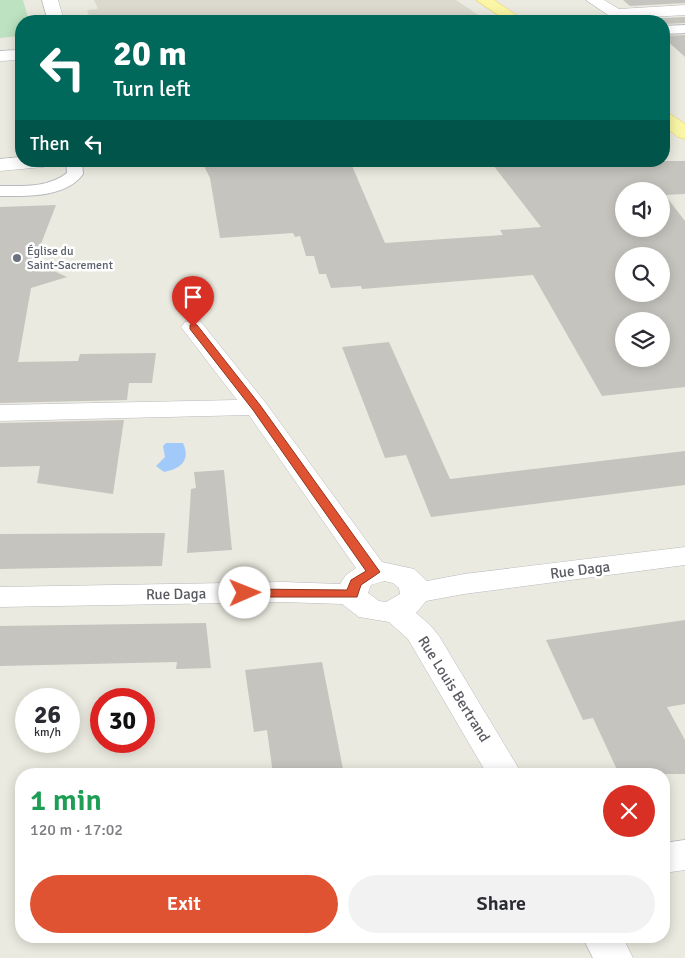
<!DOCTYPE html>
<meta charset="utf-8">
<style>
:root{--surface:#fff;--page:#f2f2f3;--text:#2b2b33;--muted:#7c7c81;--accent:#df5333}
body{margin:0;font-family:Signika,sans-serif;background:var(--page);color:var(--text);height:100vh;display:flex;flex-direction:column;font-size:19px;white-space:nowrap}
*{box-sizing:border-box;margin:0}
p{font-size:16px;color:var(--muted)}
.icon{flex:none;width:28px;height:28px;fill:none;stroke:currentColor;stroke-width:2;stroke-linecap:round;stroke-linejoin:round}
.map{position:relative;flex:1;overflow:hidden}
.sheet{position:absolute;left:15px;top:768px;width:655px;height:175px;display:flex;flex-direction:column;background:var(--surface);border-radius:20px;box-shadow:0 2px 12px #0003}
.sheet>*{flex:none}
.guide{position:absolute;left:15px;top:15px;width:655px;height:152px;border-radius:20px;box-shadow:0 2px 12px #0003;background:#00695c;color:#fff;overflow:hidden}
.controls{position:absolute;left:615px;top:182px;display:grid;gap:10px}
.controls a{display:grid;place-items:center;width:55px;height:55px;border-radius:50%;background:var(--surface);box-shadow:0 2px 12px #0003;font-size:25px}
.speed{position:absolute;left:15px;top:688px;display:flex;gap:10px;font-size:25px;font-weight:700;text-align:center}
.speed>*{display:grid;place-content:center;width:65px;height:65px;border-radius:50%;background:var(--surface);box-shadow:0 2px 12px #0003;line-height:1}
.speed small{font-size:12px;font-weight:400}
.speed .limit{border:8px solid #d22;background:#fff;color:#111}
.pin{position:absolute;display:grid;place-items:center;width:42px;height:42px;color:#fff;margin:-51px -21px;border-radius:50% 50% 50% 0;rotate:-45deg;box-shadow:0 0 5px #0007}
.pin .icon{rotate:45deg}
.me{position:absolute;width:55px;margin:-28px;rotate:89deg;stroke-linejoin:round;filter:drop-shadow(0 0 4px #0008)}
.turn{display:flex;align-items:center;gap:18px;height:105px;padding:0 15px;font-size:22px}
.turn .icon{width:65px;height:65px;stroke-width:2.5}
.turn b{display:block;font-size:35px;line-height:42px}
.then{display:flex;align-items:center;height:48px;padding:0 15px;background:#0003;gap:10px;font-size:19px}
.round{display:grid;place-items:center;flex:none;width:52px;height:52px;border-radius:26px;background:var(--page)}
.headline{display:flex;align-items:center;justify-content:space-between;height:85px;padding:0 15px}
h1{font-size:30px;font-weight:600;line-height:38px;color:#1e9e55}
.primary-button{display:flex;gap:10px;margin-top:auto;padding:10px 15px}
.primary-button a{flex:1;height:58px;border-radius:30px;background:var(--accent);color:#fff;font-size:20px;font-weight:600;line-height:58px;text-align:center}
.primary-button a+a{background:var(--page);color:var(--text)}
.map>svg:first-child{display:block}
.education{fill:#dbd9ce}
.green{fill:#bde2c1}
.water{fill:#a1cafa}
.building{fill:#c6c4be;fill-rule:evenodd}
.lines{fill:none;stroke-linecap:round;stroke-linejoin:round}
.service-casing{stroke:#b8b9be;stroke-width:2}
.minor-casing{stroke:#b8b9be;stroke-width:1}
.secondary-casing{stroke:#b6b8be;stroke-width:1}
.primary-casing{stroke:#e9d05c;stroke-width:1}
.service{fill:#fff;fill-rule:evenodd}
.minor{fill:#fff;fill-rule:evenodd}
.secondary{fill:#fff;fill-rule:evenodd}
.primary{fill:#faf6a6;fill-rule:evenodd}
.route{fill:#df5333;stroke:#913621}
.worship-dot{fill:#6b7280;stroke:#fff;stroke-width:2}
.labels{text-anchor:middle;stroke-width:5;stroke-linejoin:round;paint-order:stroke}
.far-worship-label{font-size:12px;fill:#5b616d;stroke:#fff;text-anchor:start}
.street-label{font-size:15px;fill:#595b60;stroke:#fff}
</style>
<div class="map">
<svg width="685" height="958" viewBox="0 0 685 958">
<rect width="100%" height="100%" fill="#ebeae0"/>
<path class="education" d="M94,0H456L487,21H91L87,10L98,9Z"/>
<path class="green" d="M0,0H23L29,21H21V36L0,38Z"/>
<path class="water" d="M166,443H183C191,460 181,469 164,472L156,466L165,457L163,446Z"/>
<g class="building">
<path d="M623,0H685V3L630,6Z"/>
<path d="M685,17V23L664,24V21H646L644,19Z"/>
<path d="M685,35V57L664,38V36Z"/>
<path d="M253,161H350L385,243L503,235L500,230L541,227L490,161H685V194L665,195L685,221V387L602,396L533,275L362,289L361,286L331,288L326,274H319L314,256H306L300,236L295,237L293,233L220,238L210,178L204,166ZM624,191H661V229H624ZM624,256H661V294H624ZM624,321H661V359H624Z"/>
<path d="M56,205L34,262L67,277L31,288L18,362L78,361L80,354L156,353L152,383H129L127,400L0,403V207Z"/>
<path d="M389,342L450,479L685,451V485L431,517L406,455L385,458L342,347Z"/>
<path d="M124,420L113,494L37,483L40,466L0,467V423Z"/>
<path d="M224,470L232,550L187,553L191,489L196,488L194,472Z"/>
<path d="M165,533L162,566L0,569V534Z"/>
<path d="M685,620V704L667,707L685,740V774H619L593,718L583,720L546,640Z"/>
<path d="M206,623L211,668L176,669L177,662L0,666V626Z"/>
<path d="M322,662L344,774H273L267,730L254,732L245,670Z"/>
</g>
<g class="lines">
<defs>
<g id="service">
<path d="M685,25V33L664,34V26Z"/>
<path d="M66,161H82L83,174C66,198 26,196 0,196V186C23,186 48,188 67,173Z"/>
</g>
<g id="minor">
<path d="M42,0H58L64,21H48Z"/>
<path d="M586,0H604L619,9L685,5V15L616,19L611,17Z"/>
<path d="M21,50V60L0,61V51Z"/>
<path d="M193,320L201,322L265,402L382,562L414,569L427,581L464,574L685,547V565L464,594L426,601L416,613L430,625L439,636L522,774H487L408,639L389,622L359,617L342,604L283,602L0,607V587L283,582L340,584L346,575L356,568L249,415L0,421V405L237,400L181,327L185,322ZM384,581L393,583L399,588L400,594L386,602L379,601L368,593L371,585Z"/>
<path d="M685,840V870L664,873V843Z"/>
<path d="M582,936H622L633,958H593Z"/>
</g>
<path id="secondary" d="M21,157V161H52L50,165L43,167L0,171V159Z"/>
<g id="primary">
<path d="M476,0H494L525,21H507Z"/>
<path d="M664,113L670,114L685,124V139L678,137L664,126Z"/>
</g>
</defs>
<use href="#service" class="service-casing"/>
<use href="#minor" class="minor-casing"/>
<use href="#secondary" class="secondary-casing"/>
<use href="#primary" class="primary-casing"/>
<use href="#service" class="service"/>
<use href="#minor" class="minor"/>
<use href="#secondary" class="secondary"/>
<use href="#primary" class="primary"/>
</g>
<path class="route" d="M193,324L197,325L260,405L380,572L361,585L357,597H245L239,593L245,589L347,590L351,580L366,571L253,410L190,329V325Z"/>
<circle class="worship-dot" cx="17" cy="258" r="5"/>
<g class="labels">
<g class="far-worship-label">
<text x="27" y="255">Église du<tspan x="27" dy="14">Saint-Sacrement</tspan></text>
</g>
<g class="street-label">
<text transform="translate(580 570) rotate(-7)" y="5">Rue Daga</text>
<text transform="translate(176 594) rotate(-1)" y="5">Rue Daga</text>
<text transform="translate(454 689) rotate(58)" y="5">Rue Louis Bertrand</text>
</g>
</g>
</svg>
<div class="controls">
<a><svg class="icon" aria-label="sound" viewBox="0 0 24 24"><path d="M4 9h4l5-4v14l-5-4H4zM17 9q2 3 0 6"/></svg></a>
<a><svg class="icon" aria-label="search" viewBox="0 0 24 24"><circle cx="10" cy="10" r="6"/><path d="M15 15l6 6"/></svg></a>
<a><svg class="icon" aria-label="layers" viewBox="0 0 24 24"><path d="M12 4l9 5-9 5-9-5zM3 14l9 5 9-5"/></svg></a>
</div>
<div class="speed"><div>26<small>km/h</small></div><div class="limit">30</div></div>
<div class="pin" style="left:193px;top:327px;background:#d93025"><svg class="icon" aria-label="arrive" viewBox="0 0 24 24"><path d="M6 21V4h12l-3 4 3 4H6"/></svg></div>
<svg class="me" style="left:245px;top:593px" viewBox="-20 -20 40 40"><circle r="19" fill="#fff"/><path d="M0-13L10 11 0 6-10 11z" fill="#df5333"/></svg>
<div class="guide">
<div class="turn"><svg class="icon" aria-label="left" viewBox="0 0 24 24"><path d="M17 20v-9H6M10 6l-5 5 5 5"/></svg><div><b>20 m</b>Turn left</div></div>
<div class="then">Then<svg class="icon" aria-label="left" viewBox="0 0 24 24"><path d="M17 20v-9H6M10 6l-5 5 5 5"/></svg></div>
</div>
<section class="sheet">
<div class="headline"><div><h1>1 min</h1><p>120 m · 17:02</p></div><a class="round" style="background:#d93025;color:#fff"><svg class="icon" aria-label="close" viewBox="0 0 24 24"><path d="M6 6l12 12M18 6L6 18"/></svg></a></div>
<div class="primary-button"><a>Exit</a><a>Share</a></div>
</section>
</div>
